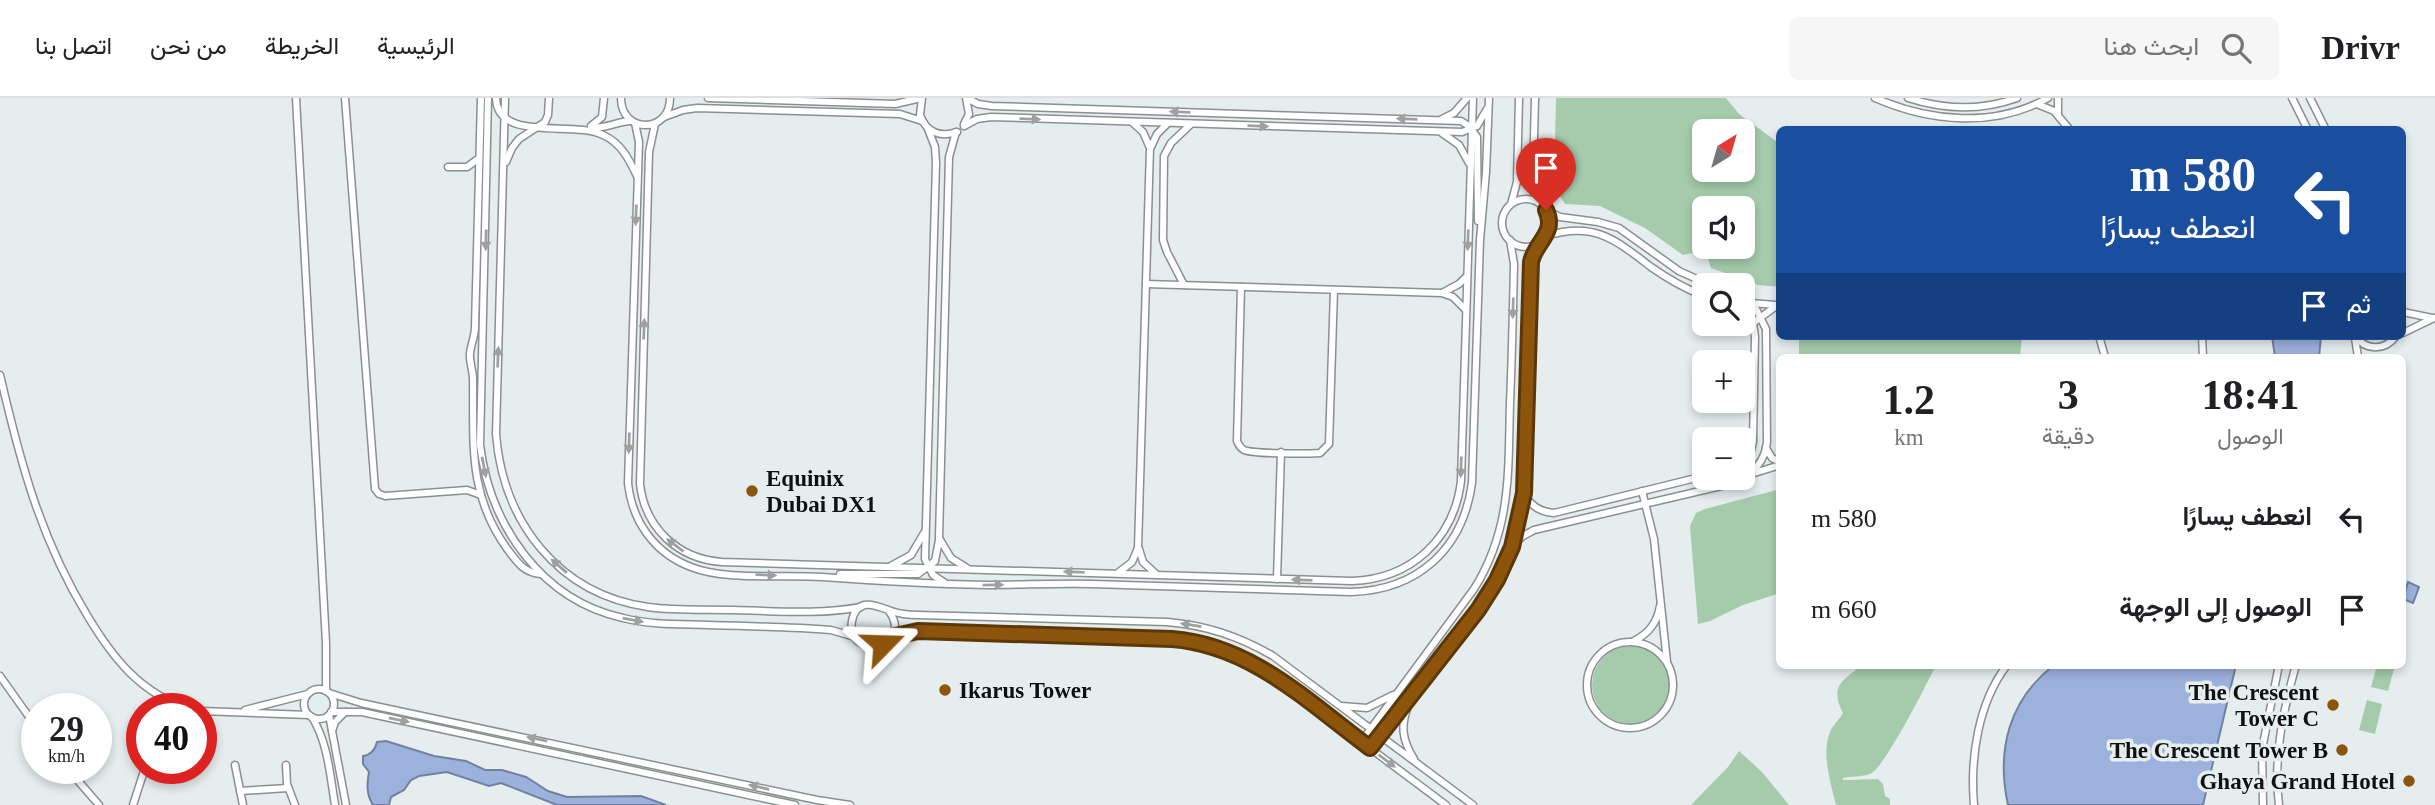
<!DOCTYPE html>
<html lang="ar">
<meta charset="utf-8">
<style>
:root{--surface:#fff;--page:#f6f6f6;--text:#202124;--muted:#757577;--line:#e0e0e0}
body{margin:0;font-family:"Times New Roman",Vazirmatn,serif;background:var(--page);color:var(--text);direction:rtl;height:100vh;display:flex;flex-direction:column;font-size:26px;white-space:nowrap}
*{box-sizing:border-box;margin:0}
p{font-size:23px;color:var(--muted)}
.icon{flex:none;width:38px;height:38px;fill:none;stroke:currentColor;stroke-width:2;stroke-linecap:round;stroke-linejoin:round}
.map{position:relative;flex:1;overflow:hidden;direction:ltr}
.sheet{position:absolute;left:1776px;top:256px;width:630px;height:315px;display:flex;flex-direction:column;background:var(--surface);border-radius:10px;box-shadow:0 4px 10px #0003;direction:rtl}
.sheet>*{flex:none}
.guide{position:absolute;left:1776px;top:28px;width:630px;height:214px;border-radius:10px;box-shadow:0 4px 10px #0003;direction:rtl;background:#1a4fa0;color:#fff;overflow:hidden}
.needle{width:46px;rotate:37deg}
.buttons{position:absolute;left:1692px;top:21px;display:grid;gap:14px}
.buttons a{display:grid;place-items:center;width:63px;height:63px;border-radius:10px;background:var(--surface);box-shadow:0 4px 10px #0003;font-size:35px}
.speed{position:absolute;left:21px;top:595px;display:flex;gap:14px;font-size:35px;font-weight:700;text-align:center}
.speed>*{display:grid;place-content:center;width:91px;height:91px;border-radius:50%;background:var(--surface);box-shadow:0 4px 10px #0003;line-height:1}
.speed small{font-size:18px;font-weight:400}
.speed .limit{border:10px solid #d22;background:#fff;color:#111}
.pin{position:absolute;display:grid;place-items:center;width:60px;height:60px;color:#fff;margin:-72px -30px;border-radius:50% 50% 50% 0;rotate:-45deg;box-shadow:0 0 7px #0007}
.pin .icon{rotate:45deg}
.me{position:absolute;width:77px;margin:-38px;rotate:68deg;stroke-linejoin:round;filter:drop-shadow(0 0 5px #0008)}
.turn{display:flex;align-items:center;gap:24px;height:147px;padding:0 35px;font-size:32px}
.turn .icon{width:91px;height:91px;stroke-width:2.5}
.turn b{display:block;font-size:49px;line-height:60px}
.then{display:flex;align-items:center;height:66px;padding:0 35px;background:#0003;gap:14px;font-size:26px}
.eta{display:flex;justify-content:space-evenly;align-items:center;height:119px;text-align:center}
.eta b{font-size:42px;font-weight:800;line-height:49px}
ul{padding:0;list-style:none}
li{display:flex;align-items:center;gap:21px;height:91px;padding:0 35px}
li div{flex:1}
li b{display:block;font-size:26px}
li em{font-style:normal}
header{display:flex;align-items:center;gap:42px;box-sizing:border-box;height:98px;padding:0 35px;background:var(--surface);border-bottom:2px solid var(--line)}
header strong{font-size:33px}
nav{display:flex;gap:38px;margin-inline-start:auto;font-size:24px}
.search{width:490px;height:63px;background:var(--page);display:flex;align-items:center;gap:18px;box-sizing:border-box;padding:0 24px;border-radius:10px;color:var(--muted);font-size:26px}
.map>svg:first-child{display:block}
.green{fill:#a5cbac;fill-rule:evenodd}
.water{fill:#9db1dd;stroke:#7281a0;stroke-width:2}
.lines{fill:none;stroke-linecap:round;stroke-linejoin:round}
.minor-casing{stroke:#899091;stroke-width:9}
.minor{stroke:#fff;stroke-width:6}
.oneway{fill:#9fa0a0}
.route-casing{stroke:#5c3708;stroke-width:18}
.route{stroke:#8d540c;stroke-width:12}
.poi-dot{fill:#8d540c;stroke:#e5edee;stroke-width:2.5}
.labels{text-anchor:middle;stroke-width:7;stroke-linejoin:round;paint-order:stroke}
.poi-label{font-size:23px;font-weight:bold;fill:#0f1111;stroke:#e5edee;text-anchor:end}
</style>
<header>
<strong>Drivr</strong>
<div class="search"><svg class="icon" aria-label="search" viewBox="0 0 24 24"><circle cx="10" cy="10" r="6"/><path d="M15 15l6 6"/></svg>ابحث هنا</div>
<nav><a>الرئيسية</a><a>الخريطة</a><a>من نحن</a><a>اتصل بنا</a></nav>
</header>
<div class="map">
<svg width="2435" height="707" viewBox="0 0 2435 707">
<rect width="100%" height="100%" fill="#e5edee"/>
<g class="green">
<path d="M1556,0H1726L1739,16L1780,46V189L1758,187L1711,170L1708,160L1697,154L1683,157L1645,130L1600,108L1565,106L1554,89ZM1743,33V72H1704V33ZM1743,110V149H1704V110Z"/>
<path d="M1799,238H2022L2020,259H1799Z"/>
<path d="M1780,391V495L1743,507L1710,523L1698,526L1690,428L1696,415L1705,411Z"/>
<circle cx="1631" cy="587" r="39"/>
<path d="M1862,567H1936C1927,586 1883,672 1870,676C1862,679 1852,678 1843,680V682H1846L1878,681L1883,686L1885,698L1890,701V707H1836C1831,686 1821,655 1830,634C1832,628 1840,621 1843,615C1829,587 1843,583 1862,567Z"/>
<path d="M2377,567H2395L2388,593L2371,589Z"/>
<path d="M2367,602L2382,606L2375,636L2359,632Z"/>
<path d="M1739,653L1762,674L1789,707H1691L1728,669Z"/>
</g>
<g class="water">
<path d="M2272,238H2321L2319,259H2275Z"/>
<path d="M2408,484L2419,489L2413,505L2403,501Z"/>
<path d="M2054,567H2236L2203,707H2008C1996,652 2009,602 2054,567Z"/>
<path d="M386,643L434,658L466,663L485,672H502L526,679L548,693L567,699L641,698L666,707H557L501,685L489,688L447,674L419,678L411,682L404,692L391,699L389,707H373C366,696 367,686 369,674L363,666V658C371,657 375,652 377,644Z"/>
</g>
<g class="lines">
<defs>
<g id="minor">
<path d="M296,0L326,545V593"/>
<path d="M345,0L375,391L379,396L385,398L467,392L481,397"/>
<path d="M481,0L475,229C475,238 471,246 470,255C469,264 473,272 473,281C474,345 467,396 508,452C517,464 524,475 541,476"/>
<path d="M488,0L480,347C490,427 541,502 623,520C651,527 680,526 708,527C749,528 790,529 831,532L855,539"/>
<path d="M496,0C497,45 574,22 603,37C621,45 629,61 637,78"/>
<path d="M505,0L496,336C503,424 558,496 648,509C676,513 706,511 734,512C776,513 819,517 861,509"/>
<path d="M621,0C621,36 670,36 670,0"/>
<path d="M708,0L895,6L921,0"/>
<path d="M922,0L920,17C926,34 940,40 957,34"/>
<path d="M967,0L978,6L992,8L1461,23L1469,28L1477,39L1478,123"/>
<path d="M1535,0L1533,78L1539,105"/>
<path d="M1875,0C1930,24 1994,30 2048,0"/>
<path d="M1908,0C1945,12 1981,13 2017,0"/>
<path d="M2058,0V16"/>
<path d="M2292,0L2308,32"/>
<path d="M2310,0L2326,32"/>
<path d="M2037,6L2054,13L2070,32"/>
<path d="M664,19L683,12L697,10L900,16L922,23"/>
<path d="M1442,21L1454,15L1467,0"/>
<path d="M635,25L639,44L628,385C632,423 654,455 691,469C726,483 783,476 822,479C877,483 931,486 986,487C1021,487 1056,485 1092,486C1178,488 1265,492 1351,494C1418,492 1463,451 1472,385L1480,142L1486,74L1489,0"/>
<path d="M655,26L649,54L640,386C645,430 678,461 722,464L1352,483C1411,481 1454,441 1461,383L1473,0"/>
<path d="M964,26L969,16L966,0"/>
<path d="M591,28L602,19L604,0"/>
<path d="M964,28L977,21L991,19L1462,34L1477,28L1487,11"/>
<path d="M592,30C608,30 619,23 631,23"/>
<path d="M928,31L935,49L936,65L925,461L933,477L945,485"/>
<path d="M956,34L949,59L939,440L951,460L967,470"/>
<path d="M1442,35L1459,47L1469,65"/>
<path d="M1151,49L1157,36L1168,25"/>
<path d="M506,64L512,50L519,41L545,24L548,17L549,0"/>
<path d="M448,69H467L478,61"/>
<circle cx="1526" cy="125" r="24"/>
<path d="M1511,106L1517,84L1519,0"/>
<path d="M1546,112L1560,119L1598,124L1619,130L1679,173L1710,187"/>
<path d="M1547,138C1594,123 1616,142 1651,169C1668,181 1686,191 1704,198"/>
<path d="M1146,186L1442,195L1453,199L1466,212"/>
<path d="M1184,187L1167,154L1163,142L1164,58L1171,45L1191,26"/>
<path d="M1241,189L1237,343C1239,347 1239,349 1244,352C1254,356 1307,356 1320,355L1329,346L1334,192"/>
<path d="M1444,194L1459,186L1466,179"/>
<path d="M1751,205L1775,207"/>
<path d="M1743,213L1753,225L1755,239L1753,344L1750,356L1743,365"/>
<path d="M2403,214L2432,220"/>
<path d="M1753,225L1779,206"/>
<path d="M2403,235L2434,220"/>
<path d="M2099,238L2105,259"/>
<path d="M2202,238L2203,259"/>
<path d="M2355,238C2366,253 2385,253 2396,238"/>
<path d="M2355,240L2358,259"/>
<path d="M0,277C20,363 40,440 87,517C112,559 141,597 191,611"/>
<path d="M1766,350L1772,360L1780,364"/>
<path d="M1751,376L1780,367"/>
<path d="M1642,393L1654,441L1667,564"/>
<path d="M1524,395C1530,408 1540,414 1554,415L1704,378"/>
<path d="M1515,445L1523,438L1534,432L1734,385C1752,377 1765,364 1767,344L1766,231L1756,211L1743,200"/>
<path d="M1139,451L1143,464L1156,476"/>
<path d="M891,468L911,457L924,435"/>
<path d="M1119,474L1132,464L1138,450L1150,50L1143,34L1132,24"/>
<path d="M840,476H918L935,463L939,442"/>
<path d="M1277,481L1281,354"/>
<path d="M888,512C917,549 845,564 852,523C857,498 877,508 891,513C900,516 910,517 918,517L1167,524C1206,527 1239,538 1273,558L1473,707"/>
<path d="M891,539L926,533C976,535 1026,536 1076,538C1145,540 1207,534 1268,574L1446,707"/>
<path d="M1634,543C1649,535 1657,525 1660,508"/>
<circle cx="1630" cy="587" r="43"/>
<path d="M0,578L37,630"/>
<circle cx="319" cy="606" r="15"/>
<path d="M329,595L361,605L817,702L850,707"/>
<path d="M1409,606C1400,627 1402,642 1414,661"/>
<path d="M1341,608L1367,610L1393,597"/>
<path d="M245,612L308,596"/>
<path d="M201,613L309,617"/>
<path d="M331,614H362L795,707"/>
<path d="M329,617L346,707"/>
<path d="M312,619C328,645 330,677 335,707"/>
<path d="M332,633L335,624L345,614"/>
<path d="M1361,644L1474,491C1512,430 1508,373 1510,305C1512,259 1513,212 1514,166L1510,142"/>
<path d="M1370,650L1478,512L1497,482L1512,449L1524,395L1530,170L1532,158L1538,146"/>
<path d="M235,667L243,707"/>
<path d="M286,667L287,686L295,707"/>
<path d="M67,670L99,707"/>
<path d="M240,693L288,690"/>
<path d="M133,707L145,670"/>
<path d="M1974,707C1970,660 1978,605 2007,567"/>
<path d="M2263,707L2262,651L2279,567"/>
<path d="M2279,707C2273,660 2283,613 2296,567"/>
</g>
</defs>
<use href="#minor" class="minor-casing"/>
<use href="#minor" class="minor"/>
</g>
<defs><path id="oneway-solid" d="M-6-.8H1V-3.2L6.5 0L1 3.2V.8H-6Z" transform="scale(1.75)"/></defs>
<g class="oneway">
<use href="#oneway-solid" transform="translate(1180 14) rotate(-178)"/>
<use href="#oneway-solid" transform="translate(1030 21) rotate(2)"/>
<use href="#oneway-solid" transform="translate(1407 21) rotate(-178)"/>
<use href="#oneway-solid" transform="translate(1258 28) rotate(2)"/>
<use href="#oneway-solid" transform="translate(636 117) rotate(92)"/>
<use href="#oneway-solid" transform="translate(486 142) rotate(91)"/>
<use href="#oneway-solid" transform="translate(1468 142) rotate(92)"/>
<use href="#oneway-solid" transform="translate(1513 210) rotate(92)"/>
<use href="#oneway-solid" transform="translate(644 231) rotate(-88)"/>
<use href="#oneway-solid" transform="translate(498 259) rotate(-88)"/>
<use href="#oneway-solid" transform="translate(629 345) rotate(92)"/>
<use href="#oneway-solid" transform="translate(484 369) rotate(79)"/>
<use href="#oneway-solid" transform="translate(1461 369) rotate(92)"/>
<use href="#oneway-solid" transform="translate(675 447) rotate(-143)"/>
<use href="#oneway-solid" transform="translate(559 468) rotate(-139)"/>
<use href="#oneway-solid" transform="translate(1074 474) rotate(-178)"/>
<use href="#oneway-solid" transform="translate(766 477) rotate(2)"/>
<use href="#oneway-solid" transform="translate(1302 482) rotate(-178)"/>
<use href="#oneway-solid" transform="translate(993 487) rotate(-1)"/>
<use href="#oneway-solid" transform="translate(633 522) rotate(10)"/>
<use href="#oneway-solid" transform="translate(1191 527) rotate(-171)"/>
<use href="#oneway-solid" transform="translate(399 622) rotate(12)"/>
<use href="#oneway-solid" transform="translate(537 641) rotate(-168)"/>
<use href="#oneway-solid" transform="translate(1387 663) rotate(37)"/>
<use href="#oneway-solid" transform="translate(759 689) rotate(-167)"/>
</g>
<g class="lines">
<defs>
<path id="route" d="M883,546L891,539L918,533L1172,541C1251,547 1308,604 1370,650L1478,512L1497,482L1512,449L1524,395L1531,164C1535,144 1557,135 1546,112"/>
</defs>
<use href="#route" class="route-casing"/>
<use href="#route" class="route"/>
</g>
<g class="poi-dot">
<circle cx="752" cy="393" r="7"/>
<circle cx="945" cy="592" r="7"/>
<circle cx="2333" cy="607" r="7"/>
<circle cx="2342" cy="652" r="7"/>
<circle cx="2409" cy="683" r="7"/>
</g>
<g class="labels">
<g class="poi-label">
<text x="766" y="388" text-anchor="start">Equinix<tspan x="766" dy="26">Dubai DX1</tspan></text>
<text x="959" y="600" text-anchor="start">Ikarus Tower</text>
<text x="2319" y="602">The Crescent<tspan x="2319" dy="26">Tower C</tspan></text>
<text x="2328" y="660">The Crescent Tower B</text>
<text x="2395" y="691">Ghaya Grand Hotel</text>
</g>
</g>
</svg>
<div class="buttons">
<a><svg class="needle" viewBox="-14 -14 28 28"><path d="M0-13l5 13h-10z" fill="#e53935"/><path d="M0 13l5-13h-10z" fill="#757577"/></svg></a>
<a><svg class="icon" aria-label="sound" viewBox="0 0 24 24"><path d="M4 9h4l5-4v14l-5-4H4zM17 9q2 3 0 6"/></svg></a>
<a><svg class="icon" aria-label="search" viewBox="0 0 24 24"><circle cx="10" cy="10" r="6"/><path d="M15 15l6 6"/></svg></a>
<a>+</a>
<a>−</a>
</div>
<div class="speed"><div>29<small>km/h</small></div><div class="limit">40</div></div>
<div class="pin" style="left:1546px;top:112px;background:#d93025"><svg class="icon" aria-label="arrive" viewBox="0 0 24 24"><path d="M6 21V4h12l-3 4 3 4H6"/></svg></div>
<svg class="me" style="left:883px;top:546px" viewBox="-20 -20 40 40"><path d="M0-17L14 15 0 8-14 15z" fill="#8d540c" stroke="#fff" stroke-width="4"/></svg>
<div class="guide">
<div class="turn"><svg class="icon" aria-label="left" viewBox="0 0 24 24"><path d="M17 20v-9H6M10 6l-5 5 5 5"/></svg><div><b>580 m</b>انعطف يسارًا</div></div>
<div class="then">ثم<svg class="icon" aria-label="arrive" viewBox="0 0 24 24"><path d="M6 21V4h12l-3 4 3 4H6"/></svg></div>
</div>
<section class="sheet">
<div class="eta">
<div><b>18:41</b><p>الوصول</p></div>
<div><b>3</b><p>دقيقة</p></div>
<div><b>1.2</b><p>km</p></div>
</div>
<ul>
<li><svg class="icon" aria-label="left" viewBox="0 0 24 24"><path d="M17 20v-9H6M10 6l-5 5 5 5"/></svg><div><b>انعطف يسارًا</b></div><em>580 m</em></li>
<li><svg class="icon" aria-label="arrive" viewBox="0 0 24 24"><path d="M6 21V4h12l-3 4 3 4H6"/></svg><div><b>الوصول إلى الوجهة</b></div><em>660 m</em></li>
</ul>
</section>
</div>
